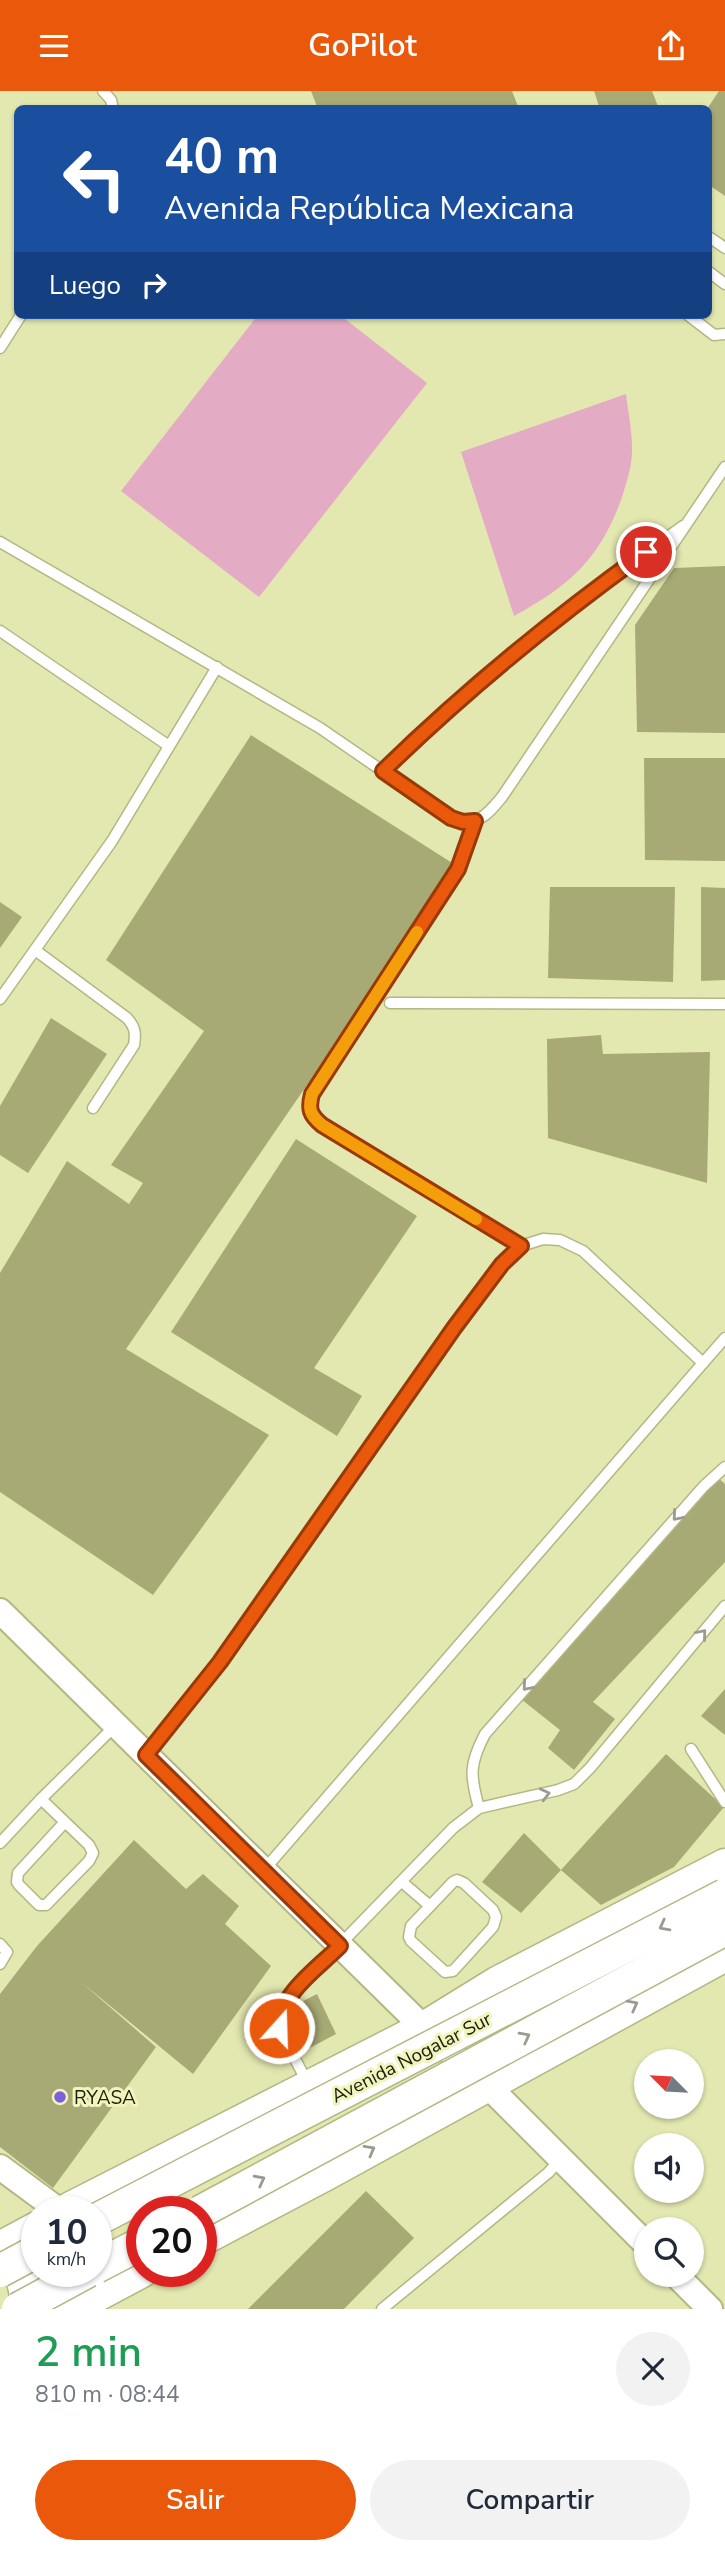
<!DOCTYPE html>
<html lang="es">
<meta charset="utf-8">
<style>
:root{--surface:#fff;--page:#f2f2f3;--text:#1f2937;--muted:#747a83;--accent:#ea580c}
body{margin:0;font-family:"Nunito Sans",sans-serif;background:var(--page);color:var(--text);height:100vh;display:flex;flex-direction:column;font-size:26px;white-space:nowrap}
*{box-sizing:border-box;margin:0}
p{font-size:23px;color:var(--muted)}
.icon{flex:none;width:38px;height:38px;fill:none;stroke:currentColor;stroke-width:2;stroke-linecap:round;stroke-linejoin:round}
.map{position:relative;height:2218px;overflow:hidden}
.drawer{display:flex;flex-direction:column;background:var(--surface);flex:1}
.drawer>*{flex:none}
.guide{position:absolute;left:14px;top:14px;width:698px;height:214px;border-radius:10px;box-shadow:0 2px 5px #0004;background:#1a4fa0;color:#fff;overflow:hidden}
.needle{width:46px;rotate:294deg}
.fabs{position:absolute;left:634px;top:1958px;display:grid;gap:14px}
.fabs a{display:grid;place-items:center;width:70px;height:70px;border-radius:50%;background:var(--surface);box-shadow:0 2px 5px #0004;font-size:35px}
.speed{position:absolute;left:21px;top:2105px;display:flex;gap:14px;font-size:35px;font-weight:700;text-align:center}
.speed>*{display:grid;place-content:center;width:91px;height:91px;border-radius:50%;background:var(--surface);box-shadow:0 2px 5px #0004;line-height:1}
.speed small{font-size:18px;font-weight:400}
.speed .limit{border:10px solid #d22;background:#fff;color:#111}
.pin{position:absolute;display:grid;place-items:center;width:60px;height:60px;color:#fff;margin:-30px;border:4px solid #fff;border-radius:50%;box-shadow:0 2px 7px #0007}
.me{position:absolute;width:77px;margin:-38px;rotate:20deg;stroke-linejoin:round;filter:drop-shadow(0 0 5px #0008)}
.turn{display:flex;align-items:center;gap:24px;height:147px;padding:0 35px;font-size:32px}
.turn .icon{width:91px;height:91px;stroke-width:2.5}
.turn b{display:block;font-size:49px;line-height:60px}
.then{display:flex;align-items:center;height:66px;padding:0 35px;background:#0003;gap:14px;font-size:26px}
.round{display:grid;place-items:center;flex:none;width:74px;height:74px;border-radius:37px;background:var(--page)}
.head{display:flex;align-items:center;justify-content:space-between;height:119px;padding:0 35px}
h1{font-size:42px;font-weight:600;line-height:52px;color:#1e9e55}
.primary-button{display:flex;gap:14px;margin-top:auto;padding:14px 35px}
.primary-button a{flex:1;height:80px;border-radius:42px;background:var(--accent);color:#fff;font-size:28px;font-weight:600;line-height:80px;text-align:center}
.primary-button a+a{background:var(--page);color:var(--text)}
header{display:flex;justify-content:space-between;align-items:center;height:91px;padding:0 35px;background:var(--accent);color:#fff;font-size:32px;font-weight:600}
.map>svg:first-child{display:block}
.green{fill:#e3acc4}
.building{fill:#a7aa75}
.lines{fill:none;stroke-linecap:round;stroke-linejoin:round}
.service-casing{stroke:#b4b782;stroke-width:13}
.tertiary-casing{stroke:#b4b782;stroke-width:28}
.trunk-casing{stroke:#b4b782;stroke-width:35}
.service{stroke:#fff;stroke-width:10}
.tertiary{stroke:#fff;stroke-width:24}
.trunk{stroke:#fff;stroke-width:32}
.trunk-bridge-casing{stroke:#b4b782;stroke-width:35;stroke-linecap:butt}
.trunk-bridge{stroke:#fff;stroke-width:32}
.oneway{stroke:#9b9b91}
.route-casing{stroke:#983908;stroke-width:18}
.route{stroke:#ea580c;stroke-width:12}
.slow{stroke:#f59e0b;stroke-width:12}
.poi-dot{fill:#7e60db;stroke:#f1f4bd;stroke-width:2.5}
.labels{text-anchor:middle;stroke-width:6;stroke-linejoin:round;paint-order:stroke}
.street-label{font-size:19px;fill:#20210b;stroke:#f1f4bd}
.poi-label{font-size:19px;fill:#20210b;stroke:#f1f4bd;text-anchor:start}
</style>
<header><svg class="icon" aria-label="menu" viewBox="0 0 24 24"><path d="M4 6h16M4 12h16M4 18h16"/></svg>GoPilot<svg class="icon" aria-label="share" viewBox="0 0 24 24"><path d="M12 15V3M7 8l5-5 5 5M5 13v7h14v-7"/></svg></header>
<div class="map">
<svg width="725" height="2218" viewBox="0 0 725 2218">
<rect width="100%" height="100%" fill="#e3e7b0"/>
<g class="green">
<path d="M258,224H340L427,292L259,506L121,400Z"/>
<path d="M626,303C628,320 632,339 632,356C633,373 626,394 621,409C599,469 569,495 514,525L461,361Z"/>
</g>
<g class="building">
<path d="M311,0H512L519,18H318Z"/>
<path d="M594,0H652L659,18H600Z"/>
<path d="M719,0H725V105L709,94V18H707Z"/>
<path d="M725,475V642L637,641L635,534L674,477Z"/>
<path d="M251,644L457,775L126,1258L269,1344L153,1504L0,1401V1182L67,1070L129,1113L143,1092L111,1074L204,940L106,869Z"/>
<path d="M644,667H725V770L645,769Z"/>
<path d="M550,796H675L673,891L548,887Z"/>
<path d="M701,796L725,797V889L701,890Z"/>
<path d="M0,811L22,826L0,857Z"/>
<path d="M51,927L107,963L28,1082L0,1064V1015Z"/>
<path d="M601,944L603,963L710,961L707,1092L548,1047L547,948Z"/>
<path d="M296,1048L417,1125L314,1277L362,1305L337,1345L171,1241Z"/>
<path d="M717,1386L725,1393V1471L593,1611L615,1628L574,1679L548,1657L560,1639L521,1608Z"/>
<path d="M725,1598V1644L701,1625Z"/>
<path d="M666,1663L724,1716L674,1776L601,1814L561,1779Z"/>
<path d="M524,1742L561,1779L521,1822L482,1791Z"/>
<path d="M134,1749L186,1798L203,1783L239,1815L225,1833L271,1875L193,1983L81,1891L156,1956L53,2097L0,2056V1903L37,1855Z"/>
<path d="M317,1903L336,1943L306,1959L286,1919Z"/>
<path d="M366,2100L414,2147L344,2218H248Z"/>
</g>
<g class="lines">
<defs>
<g id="service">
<path d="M103,0L111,9L113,18"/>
<path d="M709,146L725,157"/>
<path d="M709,181L725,193"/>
<path d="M688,224L714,244L725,243"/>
<path d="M0,257L21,224"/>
<path d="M0,451L320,637L451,727C478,736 486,725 502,706L725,376"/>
<path d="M0,540L169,655"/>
<path d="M383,680C476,589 576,511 683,435"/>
<path d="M475,730L458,778L312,1003C308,1018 310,1024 322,1034L521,1155"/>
<path d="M35,859L127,927C135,936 136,942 134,954L93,1017"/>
<path d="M0,908L112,750L217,576"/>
<path d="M390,912L725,913"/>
<path d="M691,1658L725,1711"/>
<path d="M147,1663L220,1571L454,1237L502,1173L521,1155L543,1148L560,1149L583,1160L703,1272L725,1247"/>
<path d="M41,1708L89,1754L93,1762L89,1770L46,1814H39L19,1794L17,1791L18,1782L65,1731"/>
<path d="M479,1717C470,1685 469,1673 485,1643L704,1395L725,1376"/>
<path d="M0,1752L41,1708L116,1634"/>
<path d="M264,1779L703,1272"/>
<path d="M457,1789L464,1792L493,1819L496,1826L493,1836L453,1880L445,1881L411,1850L409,1846L411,1835L453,1791Z"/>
<path d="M402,1791L430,1815"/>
<path d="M0,1853L7,1861L0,1873"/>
<path d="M308,1993L279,1937L280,1925L292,1903L453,1737L479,1717L558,1699L574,1693L590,1677L725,1515"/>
<path d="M382,2218L548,2082L560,2069"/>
</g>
<g id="tertiary">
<path d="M0,1520L424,1937L488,1995L646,2153"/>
<path d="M0,2076L61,2121"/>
<path d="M676,2184L710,2218"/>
</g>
<g id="trunk">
<path d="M63,2121L424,1937L497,1892L725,1774"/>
<path d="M201,2149L326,2083L725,1864"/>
<path d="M0,2157L37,2137"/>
<path d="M1,2157C20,2175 26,2192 27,2218"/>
<path d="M71,2218L142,2180"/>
</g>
</defs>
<use href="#service" class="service-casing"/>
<use href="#tertiary" class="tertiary-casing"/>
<use href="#trunk" class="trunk-casing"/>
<use href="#service" class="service"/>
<use href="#tertiary" class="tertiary"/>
<use href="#trunk" class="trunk"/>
<defs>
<g id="trunk-bridge">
<path d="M200,2121L725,1838"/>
<path d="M96,2129L725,1804"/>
<path d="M96,2176L142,2152"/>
<path d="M0,2180L37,2160"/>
<path d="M18,2218L88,2180"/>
</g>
</defs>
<use href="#trunk-bridge" class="trunk-bridge-casing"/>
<use href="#trunk-bridge" class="trunk-bridge"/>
</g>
<defs><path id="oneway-chevron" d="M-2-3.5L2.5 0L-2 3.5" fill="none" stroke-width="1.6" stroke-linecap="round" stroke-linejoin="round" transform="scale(1.75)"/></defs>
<g class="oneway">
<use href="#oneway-chevron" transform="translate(677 1425) rotate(131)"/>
<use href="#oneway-chevron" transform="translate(702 1543) rotate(-50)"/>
<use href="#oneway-chevron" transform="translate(527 1595) rotate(131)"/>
<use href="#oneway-chevron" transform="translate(545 1703) rotate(-14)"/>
<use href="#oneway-chevron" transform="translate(664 1835) rotate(152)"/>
<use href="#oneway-chevron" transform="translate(633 1914) rotate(-28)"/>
<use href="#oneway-chevron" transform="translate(525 1946) rotate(-28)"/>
<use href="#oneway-chevron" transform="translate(370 2059) rotate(-29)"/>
<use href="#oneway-chevron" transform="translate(260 2089) rotate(-28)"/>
</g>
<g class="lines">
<defs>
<path id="route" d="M279,1937C279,1903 318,1877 340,1855L146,1664L220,1571L454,1237L502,1173L521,1155L322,1034C310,1024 308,1018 312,1003L458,778L475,730L463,731L451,727L383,680C465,600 553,528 646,461"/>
</defs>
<use href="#route" class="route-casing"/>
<use href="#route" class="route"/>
<path class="slow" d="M417,841L312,1003C308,1018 310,1024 322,1034L476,1128"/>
</g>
<circle class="poi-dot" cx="60" cy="2006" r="7"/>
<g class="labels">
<g class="street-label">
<text transform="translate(411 1966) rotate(-27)" y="7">Avenida Nogalar Sur</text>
</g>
<g class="poi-label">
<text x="74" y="2013">RYASA</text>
</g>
</g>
</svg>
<div class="fabs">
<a><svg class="needle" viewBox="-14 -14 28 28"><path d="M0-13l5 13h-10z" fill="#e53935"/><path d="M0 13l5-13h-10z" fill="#747a83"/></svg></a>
<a><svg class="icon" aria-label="sound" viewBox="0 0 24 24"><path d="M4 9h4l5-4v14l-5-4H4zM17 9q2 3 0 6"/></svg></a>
<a><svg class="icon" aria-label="search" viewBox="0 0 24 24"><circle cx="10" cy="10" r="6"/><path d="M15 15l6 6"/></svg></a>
</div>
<div class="speed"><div>10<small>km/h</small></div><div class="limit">20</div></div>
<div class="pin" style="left:646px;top:461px;background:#d93025"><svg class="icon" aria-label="arrive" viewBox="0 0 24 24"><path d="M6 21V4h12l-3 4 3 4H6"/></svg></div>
<svg class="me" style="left:279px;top:1937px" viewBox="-20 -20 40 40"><circle r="17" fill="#ea580c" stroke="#fff" stroke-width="3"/><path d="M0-11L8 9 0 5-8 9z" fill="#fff"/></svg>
<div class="guide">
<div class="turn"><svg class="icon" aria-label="left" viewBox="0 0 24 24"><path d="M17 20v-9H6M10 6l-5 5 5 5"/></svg><div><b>40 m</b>Avenida República Mexicana</div></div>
<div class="then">Luego<svg class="icon" aria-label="right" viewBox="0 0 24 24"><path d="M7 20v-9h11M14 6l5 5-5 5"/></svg></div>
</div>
</div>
<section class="drawer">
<div class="head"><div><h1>2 min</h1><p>810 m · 08:44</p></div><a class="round"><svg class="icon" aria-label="close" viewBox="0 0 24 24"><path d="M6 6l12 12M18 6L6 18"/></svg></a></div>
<div class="primary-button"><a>Salir</a><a>Compartir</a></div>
</section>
